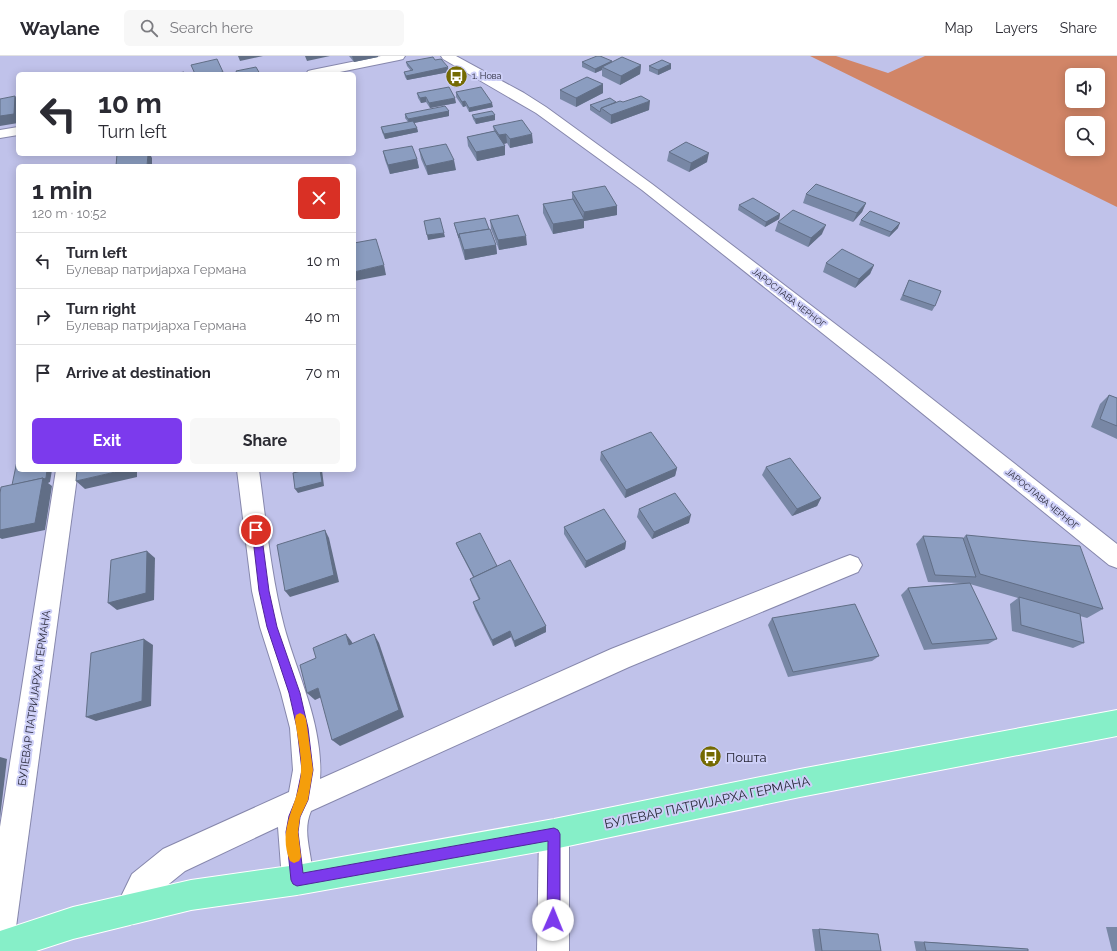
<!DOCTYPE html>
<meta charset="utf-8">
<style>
:root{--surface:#fff;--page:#f7f7f7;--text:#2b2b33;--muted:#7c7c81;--line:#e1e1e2;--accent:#7c3aed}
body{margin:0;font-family:Raleway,sans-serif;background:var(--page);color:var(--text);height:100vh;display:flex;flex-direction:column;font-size:15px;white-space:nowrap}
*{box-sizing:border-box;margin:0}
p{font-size:13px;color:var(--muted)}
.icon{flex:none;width:22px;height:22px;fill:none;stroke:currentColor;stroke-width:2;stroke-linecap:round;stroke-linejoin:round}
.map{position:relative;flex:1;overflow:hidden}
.side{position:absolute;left:16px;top:108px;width:340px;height:308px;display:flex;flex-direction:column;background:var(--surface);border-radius:6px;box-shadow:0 2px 10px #0003}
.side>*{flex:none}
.top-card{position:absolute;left:16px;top:16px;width:340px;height:84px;border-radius:6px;box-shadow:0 2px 10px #0003;background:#fff;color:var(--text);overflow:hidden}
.tools{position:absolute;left:1065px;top:12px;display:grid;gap:8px}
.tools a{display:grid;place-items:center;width:40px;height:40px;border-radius:6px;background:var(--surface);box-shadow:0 2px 10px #0003;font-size:20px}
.pin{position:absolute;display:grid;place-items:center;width:34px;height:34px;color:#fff;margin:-17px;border:2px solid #fff;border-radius:50%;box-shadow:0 1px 4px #0007}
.me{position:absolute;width:44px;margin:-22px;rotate:1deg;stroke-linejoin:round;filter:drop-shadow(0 0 3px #0008)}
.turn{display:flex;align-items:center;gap:14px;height:84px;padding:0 16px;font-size:18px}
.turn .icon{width:52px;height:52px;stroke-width:2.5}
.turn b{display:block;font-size:28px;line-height:34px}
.round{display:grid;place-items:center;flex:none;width:42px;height:42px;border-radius:6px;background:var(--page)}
.head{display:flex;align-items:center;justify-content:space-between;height:68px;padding:0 16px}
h1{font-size:24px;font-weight:700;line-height:30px}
.button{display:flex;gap:8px;margin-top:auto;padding:8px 16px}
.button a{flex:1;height:46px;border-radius:6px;background:var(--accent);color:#fff;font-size:16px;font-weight:700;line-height:46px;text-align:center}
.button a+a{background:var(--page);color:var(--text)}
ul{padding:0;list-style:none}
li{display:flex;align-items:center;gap:12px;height:56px;padding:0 16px;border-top:1px solid var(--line)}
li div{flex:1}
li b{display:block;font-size:15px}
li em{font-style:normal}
header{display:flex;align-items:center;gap:24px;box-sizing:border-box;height:56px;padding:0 20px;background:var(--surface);border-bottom:1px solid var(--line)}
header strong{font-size:19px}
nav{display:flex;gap:22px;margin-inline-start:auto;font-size:14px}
.search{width:280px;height:36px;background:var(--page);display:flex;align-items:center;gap:10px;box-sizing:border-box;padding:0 14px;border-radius:6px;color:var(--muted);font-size:15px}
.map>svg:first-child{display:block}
.green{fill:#d18567;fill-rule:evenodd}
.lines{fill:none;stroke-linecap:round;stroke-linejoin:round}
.minor-casing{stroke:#8687ac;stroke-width:2}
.major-casing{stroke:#fff;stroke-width:2}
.minor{fill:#fff;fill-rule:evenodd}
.major{fill:#86efc8;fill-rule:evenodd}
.wall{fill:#7887a5}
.shaded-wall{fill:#616e86}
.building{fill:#8b9dc0;stroke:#616e86}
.route{fill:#7c3aed;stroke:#51269a}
.slow{fill:#f59e0b}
.labels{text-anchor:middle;stroke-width:4;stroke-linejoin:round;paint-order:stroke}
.far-poi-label{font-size:9px;fill:#272737;stroke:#cdcff7;text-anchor:start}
.far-street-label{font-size:9px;fill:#272737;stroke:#cdcff7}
.street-label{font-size:11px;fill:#272737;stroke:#cdcff7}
.near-poi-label{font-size:13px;fill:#272737;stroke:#cdcff7;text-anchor:start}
.near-street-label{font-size:13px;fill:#272737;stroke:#cdcff7}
</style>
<header>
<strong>Waylane</strong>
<div class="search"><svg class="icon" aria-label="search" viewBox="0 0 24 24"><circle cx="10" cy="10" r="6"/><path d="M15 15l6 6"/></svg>Search here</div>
<nav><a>Map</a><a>Layers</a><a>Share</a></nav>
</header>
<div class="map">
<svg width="1117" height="895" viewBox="0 0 1117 895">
<rect width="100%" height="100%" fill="#c0c2ea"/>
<path class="green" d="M810,0H836L888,17L925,0H1117V151ZM1072,19H1098V45H1072ZM1072,67H1098V93H1072Z"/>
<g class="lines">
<defs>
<g id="minor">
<path d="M381,0H405L403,3L399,4L330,18H306L308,15L312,14Z"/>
<path d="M441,0H456L524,37L546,51L652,128L889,309L1117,488V512L1109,509L875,319L642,134L536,57L443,3Z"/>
<path d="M18,71V79L0,82V74Z"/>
<path d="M56,414H78L16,871L11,882L0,887V771Z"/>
<path d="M237,414H259C266,466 271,519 284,570C295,611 314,649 319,693C320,703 321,712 320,723L611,593L842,502L850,499L858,502L862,509L858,516L629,611L311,755C301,778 314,800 312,823C312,827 309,831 308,835L297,839L286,835L282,824L278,771L185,815L154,840L142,864L131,869L120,864L115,853L132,818L163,793L289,736L293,714L290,672L281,637L260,571L252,535Z"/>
<path d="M554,763L564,768L569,778V895H537L539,778L544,768Z"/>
</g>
<path id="major" d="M1117,654V680L800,741L554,793L297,839L191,854L73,883L36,895H0V875L73,851L191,824L297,809L554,763L800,713Z"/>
</defs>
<use href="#minor" class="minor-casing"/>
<use href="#major" class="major-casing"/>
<use href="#minor" class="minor"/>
<use href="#major" class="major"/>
</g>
<g class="wall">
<path d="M349,0H378V1L354,6Z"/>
<path d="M435,4L449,16L407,24L405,21L404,16L411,15L407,10L406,6Z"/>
<path d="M582,6L611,7L641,9L640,18L620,29L602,20V14L595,17L582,11Z"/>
<path d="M671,8V13L658,19L649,15V10Z"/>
<path d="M603,28V37L576,51L560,43V34Z"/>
<path d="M456,36L493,51L469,56L466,50L463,51L456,41Z"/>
<path d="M417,37L456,47L430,52L426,46L421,47L418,42Z"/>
<path d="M616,46H623L649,54L611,68L590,54V49Z"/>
<path d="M449,55V60L414,67L417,72L418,76L385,83L382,76L381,71L408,66L405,62V58Z"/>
<path d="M472,59L495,64L476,68L473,63Z"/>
<path d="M493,70L533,87L510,92L507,87L504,88L505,90V99L477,105L468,90L467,81L494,75Z"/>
<path d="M419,93L456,114L428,119L421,103Z"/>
<path d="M383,95L417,103L419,112L390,118L385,104Z"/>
<path d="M669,96L707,106L689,116L667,105Z"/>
<path d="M572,136L617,150V159L584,165V172L553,178L543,157V148L572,143Z"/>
<path d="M806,138L866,147L862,156L853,166L803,147Z"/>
<path d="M739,149L780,158L779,163L765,171L738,154Z"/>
<path d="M490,164L527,189L499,194L491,173Z"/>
<path d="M861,164L898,172L889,181L859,169Z"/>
<path d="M778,166L822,178L808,191L775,175Z"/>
<path d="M454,167L496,189L497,198L465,204L455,171Z"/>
<path d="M826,207L874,209L870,218L855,232L823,216Z"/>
<path d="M909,224L935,250L932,255L900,244Z"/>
<path d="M1109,339L1117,342V383L1091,371L1100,348Z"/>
<path d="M601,396L677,412L675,420L625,442L600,404Z"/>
<path d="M766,411L821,442L817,450L792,460L762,419Z"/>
<path d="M639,453L689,467L652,483L637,461Z"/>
<path d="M564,471L626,486L625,493L585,512L564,478Z"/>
<path d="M966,479L1103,553L1087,562L1080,560L1084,587L1073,592L1012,575L1010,548L1018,542L970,528L997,583L988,588L924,594L901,539L908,532L962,527L928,526L916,488L923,480L963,482Z"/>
<path d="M456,487L497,510L546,570V576L515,591L511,581L493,590L475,553L473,546L479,544L472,529L470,523L473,521L457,490Z"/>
<path d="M772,562L879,600L872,605L788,621L768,569Z"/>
<path d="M1106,871H1117V895H1112Z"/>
<path d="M812,873H819L881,895H815Z"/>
<path d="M914,885L1028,893V895H916Z"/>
</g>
<g class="shaded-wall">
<path d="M238,0H263L240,5Z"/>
<path d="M305,0H330L307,5Z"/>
<path d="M352,0H378V1L354,6Z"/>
<path d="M612,5L611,10L602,11V14L595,17V13Z"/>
<path d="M671,8V13L658,19V14Z"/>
<path d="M641,9L640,18L620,29L621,20Z"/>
<path d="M448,11L449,16L407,24L406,20Z"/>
<path d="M223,16L224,18H212Z"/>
<path d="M603,28V37L576,51V42Z"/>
<path d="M15,40L18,45V67L0,70V60Z"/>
<path d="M426,41V46L421,47L420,42Z"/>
<path d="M455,42L456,47L430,52L429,47Z"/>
<path d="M465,45L466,50L463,51L462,46Z"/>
<path d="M650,45L649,54L611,68V59Z"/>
<path d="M492,47L493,51L469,56V52Z"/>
<path d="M449,55V60L409,68L408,63Z"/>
<path d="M495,59V64L476,68L475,63Z"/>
<path d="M417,72L418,76L385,83L384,78Z"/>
<path d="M506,78L507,87L500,89L499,79Z"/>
<path d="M532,78L533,87L510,92V83Z"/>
<path d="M505,90V99L477,105L476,96Z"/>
<path d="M709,97L707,106L689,116L691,107Z"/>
<path d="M148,98H150L152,102V110H147Z"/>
<path d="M417,103L419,112L390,118L388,109Z"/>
<path d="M454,104L456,114L428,119L426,110Z"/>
<path d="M866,147L862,156L853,166L857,157Z"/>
<path d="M617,150V159L584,165V172L553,178V168L583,163L584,156Z"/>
<path d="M780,158L779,163L765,171L766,166Z"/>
<path d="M900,167L898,172L889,181L891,176Z"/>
<path d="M826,169L822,178L808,191L811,182Z"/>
<path d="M444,177L445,181L428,184L427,179Z"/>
<path d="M526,180L527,189L499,194L498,184Z"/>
<path d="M496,189L497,198L465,204L464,194Z"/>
<path d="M384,209L386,219L354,225V216Z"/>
<path d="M874,209L870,218L855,232L859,223Z"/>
<path d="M677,412L675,420L625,442L626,434Z"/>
<path d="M47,414H52L50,426L48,427L52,430L45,474L2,483L0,482V474Z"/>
<path d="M124,414H137V421L85,433L76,425Z"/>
<path d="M320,414H322L324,430L298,437L295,433Z"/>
<path d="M821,442L817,450L792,460L797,453Z"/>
<path d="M691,459L689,467L652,483L654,476Z"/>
<path d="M325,474L329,482L339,526L290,541L285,535Z"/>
<path d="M626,486L625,493L585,512L586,505Z"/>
<path d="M147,495L155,502L154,544L117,554L108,547Z"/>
<path d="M546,570V576L515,591L514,585Z"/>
<path d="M510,575L511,581L493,590L492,584Z"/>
<path d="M346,578L352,586L356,597L349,589Z"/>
<path d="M374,578L379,587L404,661L340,690L332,684Z"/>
<path d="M144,583L153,589L151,650L96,665L86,661Z"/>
<path d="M318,632L326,639L315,644L307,637Z"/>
<path d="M0,701L7,703L0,762Z"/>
</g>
<g class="building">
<path d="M597,0H600L612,5L595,13L582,6Z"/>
<path d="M433,1L435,4L441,3L448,11L406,20L404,16L413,14L406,6Z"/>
<path d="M622,1L641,9L621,20L602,11Z"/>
<path d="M217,3L223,16L212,18H195L191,9Z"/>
<path d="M662,4L671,8L658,14L649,10Z"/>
<path d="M256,11L260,18H237L236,15Z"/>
<path d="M184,16L185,18H173Z"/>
<path d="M587,21L603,28L576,42L560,34Z"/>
<path d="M449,31L455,42L429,47L426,41L420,42L417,37Z"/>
<path d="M481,31L492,47L469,52L465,45L462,46L456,36Z"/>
<path d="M15,40L14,58L0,60V43Z"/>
<path d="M641,40L650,45L611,59L601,52L620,45L623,46Z"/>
<path d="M610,42L616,46L601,52L600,56L590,49Z"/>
<path d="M445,50L449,55L408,63L405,58Z"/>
<path d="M492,55L495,59L475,63L472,59Z"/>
<path d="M522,64L532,78L510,83L506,78L499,79L493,70Z"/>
<path d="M413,65L417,72L384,78L381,71Z"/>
<path d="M495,75L505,90L476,96L467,81Z"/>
<path d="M686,86L709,97L691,107L669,96Z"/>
<path d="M446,88L454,104L426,110L419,93Z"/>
<path d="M412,90L417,103L388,109L383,95Z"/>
<path d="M117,98H148L147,110H116Z"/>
<path d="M816,128L866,147L857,157L806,138Z"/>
<path d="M605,130L617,150L584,156L572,136Z"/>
<path d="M753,142L780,158L766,166L739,149Z"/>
<path d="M573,143L584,163L553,168L543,148Z"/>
<path d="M793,154L826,169L811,182L778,166Z"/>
<path d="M870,155L900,167L891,176L861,164Z"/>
<path d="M518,159L526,180L498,184L490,164Z"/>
<path d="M440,162L444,177L427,179L424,165Z"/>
<path d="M485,162L489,173L459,178V182L454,167Z"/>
<path d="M490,173L496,189L464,194L459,178Z"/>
<path d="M376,183L384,209L354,216V187Z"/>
<path d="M842,193L874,209L859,223L826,207Z"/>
<path d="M909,224L941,235L935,250L903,239Z"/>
<path d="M1109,339L1117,342V370L1100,363Z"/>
<path d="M651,376L677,412L626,434L601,396Z"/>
<path d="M790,402L821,442L797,453L766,411Z"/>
<path d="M18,404V414H47L46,422L44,423L43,422L12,429L17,405Z"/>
<path d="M77,414H124L76,425Z"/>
<path d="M305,414H320L322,426L295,433L293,417Z"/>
<path d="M43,422L35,467L0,474V437L1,431Z"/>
<path d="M675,437L691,459L654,476L639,453Z"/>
<path d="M604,453L626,486L586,505L564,471Z"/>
<path d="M325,474L334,519L285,535L277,489Z"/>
<path d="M480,477L497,510L474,521L456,487Z"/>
<path d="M966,479L1080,490L1103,553L980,518Z"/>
<path d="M923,480L963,482L976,521L935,519Z"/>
<path d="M147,495L146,537L108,547L111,504Z"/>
<path d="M510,504L546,570L514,585L510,575L492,584L473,546L480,543L470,523Z"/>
<path d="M970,527L997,583L932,588L908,532Z"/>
<path d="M1019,541L1080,558L1084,587L1021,569Z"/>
<path d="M855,548L879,600L793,616L772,562Z"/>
<path d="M346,578L349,589L374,578L399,654L332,684L318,632L307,637L300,609L316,602L313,592Z"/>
<path d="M144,583L142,645L86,661L91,597Z"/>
<path d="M819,873L878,878L881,895H822Z"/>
<path d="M924,886L1028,893V895H926Z"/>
</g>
<path class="route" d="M256,470L260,472L261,474L269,535L277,571L300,637L308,672L313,714L308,744L300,761L298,776L303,817L554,772L558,774L560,778V864L558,869L553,871L549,869L547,864L548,785L297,830L293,828L291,824L286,776L289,760L296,743L302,714L297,672L289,637L267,571L259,535L252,474L253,472Z"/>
<path class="slow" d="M300,657L304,659L306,663L313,714L308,744L300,761L298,776L301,801L299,805L294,807L290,805C276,772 300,747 301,715C302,699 297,679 295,663L296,659Z"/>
<defs>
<symbol id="bus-disc" viewBox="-11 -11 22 22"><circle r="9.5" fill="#746a02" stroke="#cdcff7"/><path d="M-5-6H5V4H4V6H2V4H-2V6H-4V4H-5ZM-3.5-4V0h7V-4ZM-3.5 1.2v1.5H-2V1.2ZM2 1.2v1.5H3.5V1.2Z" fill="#fff"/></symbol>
</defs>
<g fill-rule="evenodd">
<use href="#bus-disc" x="444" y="8" width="25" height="25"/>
<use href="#bus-disc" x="698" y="688" width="25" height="25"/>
</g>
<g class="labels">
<g class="far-poi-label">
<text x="472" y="23">1. Нова</text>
</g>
<g class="far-street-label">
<text transform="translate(789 242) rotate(38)" y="3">ЈАРОСЛАВА ЧЕРНОГ</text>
<text transform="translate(1042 443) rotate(39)" y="3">ЈАРОСЛАВА ЧЕРНОГ</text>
</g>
<g class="street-label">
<text transform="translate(34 642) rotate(-82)" y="4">БУЛЕВАР ПАТРИЈАРХА ГЕРМАНА</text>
</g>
<g class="near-poi-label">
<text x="726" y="706">Пошта</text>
</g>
<g class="near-street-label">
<text transform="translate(707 746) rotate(-12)" y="5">БУЛЕВАР ПАТРИЈАРХА ГЕРМАНА</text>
</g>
</g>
</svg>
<div class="tools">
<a><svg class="icon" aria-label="sound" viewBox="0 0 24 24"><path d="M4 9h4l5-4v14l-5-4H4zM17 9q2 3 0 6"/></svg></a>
<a><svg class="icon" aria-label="search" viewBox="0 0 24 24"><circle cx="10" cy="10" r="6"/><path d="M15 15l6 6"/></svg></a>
</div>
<div class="pin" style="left:256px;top:474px;background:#d93025"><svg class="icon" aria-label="arrive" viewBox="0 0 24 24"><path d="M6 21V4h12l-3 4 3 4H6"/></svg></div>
<svg class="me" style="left:553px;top:864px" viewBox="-20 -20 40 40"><circle r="19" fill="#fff"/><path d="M0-13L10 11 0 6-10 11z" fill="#7c3aed"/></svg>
<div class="top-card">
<div class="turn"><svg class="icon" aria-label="left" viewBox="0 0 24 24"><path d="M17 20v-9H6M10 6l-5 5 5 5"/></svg><div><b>10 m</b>Turn left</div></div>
</div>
<section class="side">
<div class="head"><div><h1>1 min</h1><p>120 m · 10:52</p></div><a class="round" style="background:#d93025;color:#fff"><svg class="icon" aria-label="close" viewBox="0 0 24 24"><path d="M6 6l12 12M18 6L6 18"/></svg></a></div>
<ul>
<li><svg class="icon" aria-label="left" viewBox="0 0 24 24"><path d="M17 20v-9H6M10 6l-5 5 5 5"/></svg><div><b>Turn left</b><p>Булевар патријарха Германа</p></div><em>10 m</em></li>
<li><svg class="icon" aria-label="right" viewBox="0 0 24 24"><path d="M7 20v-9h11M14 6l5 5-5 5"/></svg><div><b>Turn right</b><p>Булевар патријарха Германа</p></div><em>40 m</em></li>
<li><svg class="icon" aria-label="arrive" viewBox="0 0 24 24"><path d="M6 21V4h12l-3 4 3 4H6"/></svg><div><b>Arrive at destination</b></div><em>70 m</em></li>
</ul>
<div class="button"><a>Exit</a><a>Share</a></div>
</section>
</div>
